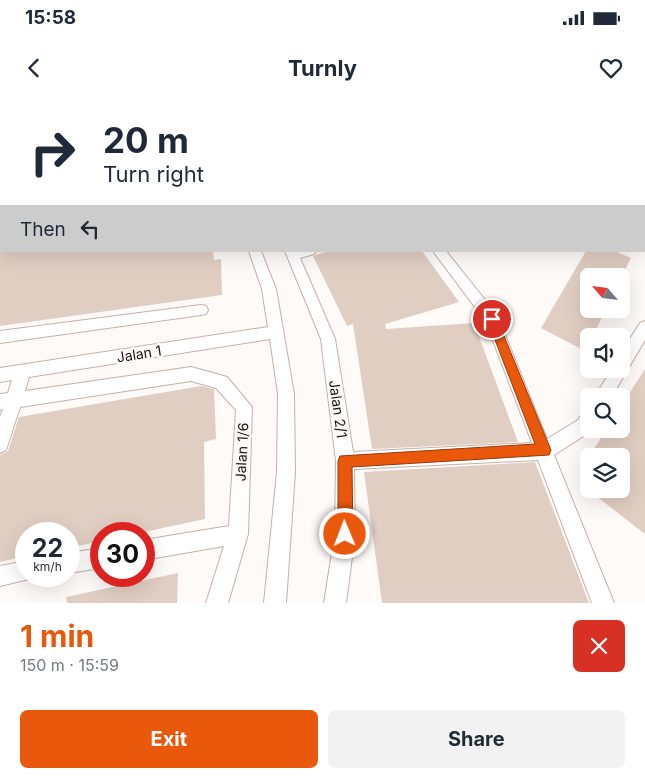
<!DOCTYPE html>
<meta charset="utf-8">
<style>
:root{--surface:#fff;--page:#f2f2f3;--text:#1f2937;--muted:#747a83;--accent:#ea580c}
body{margin:0;font-family:Inter,sans-serif;background:var(--page);color:var(--text);height:100vh;display:flex;flex-direction:column;font-size:19px;white-space:nowrap}
*{box-sizing:border-box;margin:0}
p{font-size:16px;color:var(--muted)}
.icon{flex:none;width:28px;height:28px;fill:none;stroke:currentColor;stroke-width:2;stroke-linecap:round;stroke-linejoin:round}
.map{position:relative;height:503px;overflow:hidden}
.drawer{display:flex;flex-direction:column;background:var(--surface);flex:1}
.drawer>*{flex:none}
.guide{position:absolute;left:0px;top:0px;width:645px;height:152px;box-shadow:0 5px 20px #0002;background:#fff;color:var(--text);overflow:hidden}
.needle{width:32px;rotate:298deg}
.controls{position:absolute;left:580px;top:168px;display:grid;gap:10px}
.controls a{display:grid;place-items:center;width:50px;height:50px;border-radius:8px;background:var(--surface);box-shadow:0 5px 20px #0002;font-size:25px}
.speed{position:absolute;left:15px;top:422px;display:flex;gap:10px;font-size:25px;font-weight:700;text-align:center}
.speed>*{display:grid;place-content:center;width:65px;height:65px;border-radius:50%;background:var(--surface);box-shadow:0 5px 20px #0002;line-height:1}
.speed small{font-size:12px;font-weight:400}
.speed .limit{border:8px solid #d22;background:#fff;color:#111}
.pin{position:absolute;display:grid;place-items:center;width:42px;height:42px;color:#fff;margin:-21px;border:2px solid #fff;border-radius:50%;box-shadow:0 1px 5px #0007}
.me{position:absolute;width:55px;margin:-28px;rotate:359deg;stroke-linejoin:round;filter:drop-shadow(0 0 4px #0008)}
.turn{display:flex;align-items:center;gap:18px;height:105px;padding:0 20px;font-size:22px}
.turn .icon{width:65px;height:65px;stroke-width:2.5}
.turn b{display:block;font-size:35px;line-height:42px}
.then{display:flex;align-items:center;height:48px;padding:0 20px;background:#0003;gap:10px;font-size:19px}
.round{display:grid;place-items:center;flex:none;width:52px;height:52px;border-radius:8px;background:var(--page)}
.headline{display:flex;align-items:center;justify-content:space-between;height:85px;padding:0 20px}
h1{font-size:30px;font-weight:700;line-height:38px;color:var(--accent)}
.action{display:flex;gap:10px;margin-top:auto;padding:10px 20px}
.action a{flex:1;height:58px;border-radius:8px;background:var(--accent);color:#fff;font-size:20px;font-weight:700;line-height:58px;text-align:center}
.action a+a{background:var(--page);color:var(--text)}
.status{display:flex;justify-content:space-between;align-items:center;height:35px;padding:0 25px;background:var(--surface);direction:ltr}
.status svg{height:14px;fill:currentColor}
header{display:flex;justify-content:space-between;align-items:center;height:65px;padding:0 20px;background:var(--surface);font-size:22px;font-weight:700}
.map>svg:first-child{display:block}
.green{fill:#cad595}
.building{fill:#e1cec3}
.lines{fill:none;stroke-linecap:round;stroke-linejoin:round}
.minor-casing{stroke:#c5b0a8;stroke-width:2}
.minor{fill:#fff;fill-rule:evenodd}
.route{fill:#ea580c;stroke:#983908}
.labels{text-anchor:middle;stroke-width:5;stroke-linejoin:round;paint-order:stroke}
.street-label{font-size:14px;fill:#1a1310;stroke:#fefaf8}
</style>
<div class="status"><b>15:58</b><svg viewBox="0 0 49 12"><path d="M0 12V9h3v3zM5 12V6h3v6zM10 12V3h3v9zM15 12V0h3v12zM26 1h20v11H26zM47 4h2v5h-2z"/></svg></div>
<header><svg class="icon" aria-label="back" viewBox="0 0 24 24"><path d="M15 5l-7 7 7 7"/></svg>Turnly<svg class="icon" aria-label="heart" viewBox="0 0 24 24"><path d="M12 20l-8-8c-3-5 5-10 8-4 3-6 11-1 8 4z"/></svg></header>
<div class="map">
<svg width="645" height="503" viewBox="0 0 645 503">
<rect width="100%" height="100%" fill="#fefaf8"/>
<path class="green" d="M0,0H229L1,1L0,80Z"/>
<g class="building">
<path d="M0,151H213L214,160L221,159L222,195L0,226Z"/>
<path d="M328,151H422L459,202L385,224L386,229L474,223L518,342L372,349L353,224L347,226L313,156Z"/>
<path d="M586,151H615L631,158L622,176H589V209H606L593,236H589V244L585,251L541,228Z"/>
<path d="M645,269V434L587,389H621V356H589L607,329H621V306Z"/>
<path d="M201,286L214,289L216,339L204,342L205,419L135,434H101V441L69,448V434H26V456L0,462V355L8,351L19,317Z"/>
<path d="M535,362L589,503H382L364,372Z"/>
<path d="M178,473L177,503H67L66,497Z"/>
</g>
<g class="lines">
<defs>
<g id="minor">
<rect x="420" y="0" width="8" height="1"/>
<rect x="0" y="134" width="1" height="8"/>
<path d="M249,151H261L276,189L294,294L295,372L286,503H264L277,372L278,294L270,239L29,277L25,291L191,267L227,277L252,307L248,434L228,503H206L224,446L144,460V440L229,426L236,310L216,288L191,281L20,307L6,350L0,353V317L3,309L0,310V294L8,293L12,280L0,282V268L268,227L262,189Z"/>
<path d="M285,151H316L314,154L300,158L335,239L353,352L532,343L486,222L433,151H446L497,215L547,339L578,320L583,312L589,310V329H592L590,332L554,355L614,503H592L538,360L354,369L355,434L346,503H324L335,434L336,361L321,239Z"/>
<path d="M201,205L206,206L208,210L206,214L201,215L0,243V231Z"/>
<path d="M645,221V240L612,296H595L612,269H621V253L640,223Z"/>
<path d="M101,448V468L69,473V453Z"/>
<path d="M26,461V476H34L33,478L0,486V466Z"/>
</g>
</defs>
<use href="#minor" class="minor-casing"/>
<use href="#minor" class="minor"/>
</g>
<path class="route" d="M492,214L497,219L551,350L549,355L352,367L353,434L351,439L345,441L340,439L338,434V361L340,356L535,344L487,219Z"/>
<g class="labels">
<g class="street-label">
<text transform="translate(139 254) rotate(-9)" y="5">Jalan 1</text>
<text transform="translate(338 309) rotate(82)" y="5">Jalan 2/1</text>
<text transform="translate(242 352) rotate(-87)" y="5">Jalan 1/6</text>
</g>
</g>
</svg>
<div class="controls">
<a><svg class="needle" viewBox="-14 -14 28 28"><path d="M0-13l5 13h-10z" fill="#e53935"/><path d="M0 13l5-13h-10z" fill="#747a83"/></svg></a>
<a><svg class="icon" aria-label="sound" viewBox="0 0 24 24"><path d="M4 9h4l5-4v14l-5-4H4zM17 9q2 3 0 6"/></svg></a>
<a><svg class="icon" aria-label="search" viewBox="0 0 24 24"><circle cx="10" cy="10" r="6"/><path d="M15 15l6 6"/></svg></a>
<a><svg class="icon" aria-label="layers" viewBox="0 0 24 24"><path d="M12 4l9 5-9 5-9-5zM3 14l9 5 9-5"/></svg></a>
</div>
<div class="speed"><div>22<small>km/h</small></div><div class="limit">30</div></div>
<div class="pin" style="left:492px;top:219px;background:#d93025"><svg class="icon" aria-label="arrive" viewBox="0 0 24 24"><path d="M6 21V4h12l-3 4 3 4H6"/></svg></div>
<svg class="me" style="left:345px;top:434px" viewBox="-20 -20 40 40"><circle r="17" fill="#ea580c" stroke="#fff" stroke-width="3"/><path d="M0-11L8 9 0 5-8 9z" fill="#fff"/></svg>
<div class="guide">
<div class="turn"><svg class="icon" aria-label="right" viewBox="0 0 24 24"><path d="M7 20v-9h11M14 6l5 5-5 5"/></svg><div><b>20 m</b>Turn right</div></div>
<div class="then">Then<svg class="icon" aria-label="left" viewBox="0 0 24 24"><path d="M17 20v-9H6M10 6l-5 5 5 5"/></svg></div>
</div>
</div>
<section class="drawer">
<div class="headline"><div><h1>1 min</h1><p>150 m · 15:59</p></div><a class="round" style="background:#d93025;color:#fff"><svg class="icon" aria-label="close" viewBox="0 0 24 24"><path d="M6 6l12 12M18 6L6 18"/></svg></a></div>
<div class="action"><a>Exit</a><a>Share</a></div>
</section>
